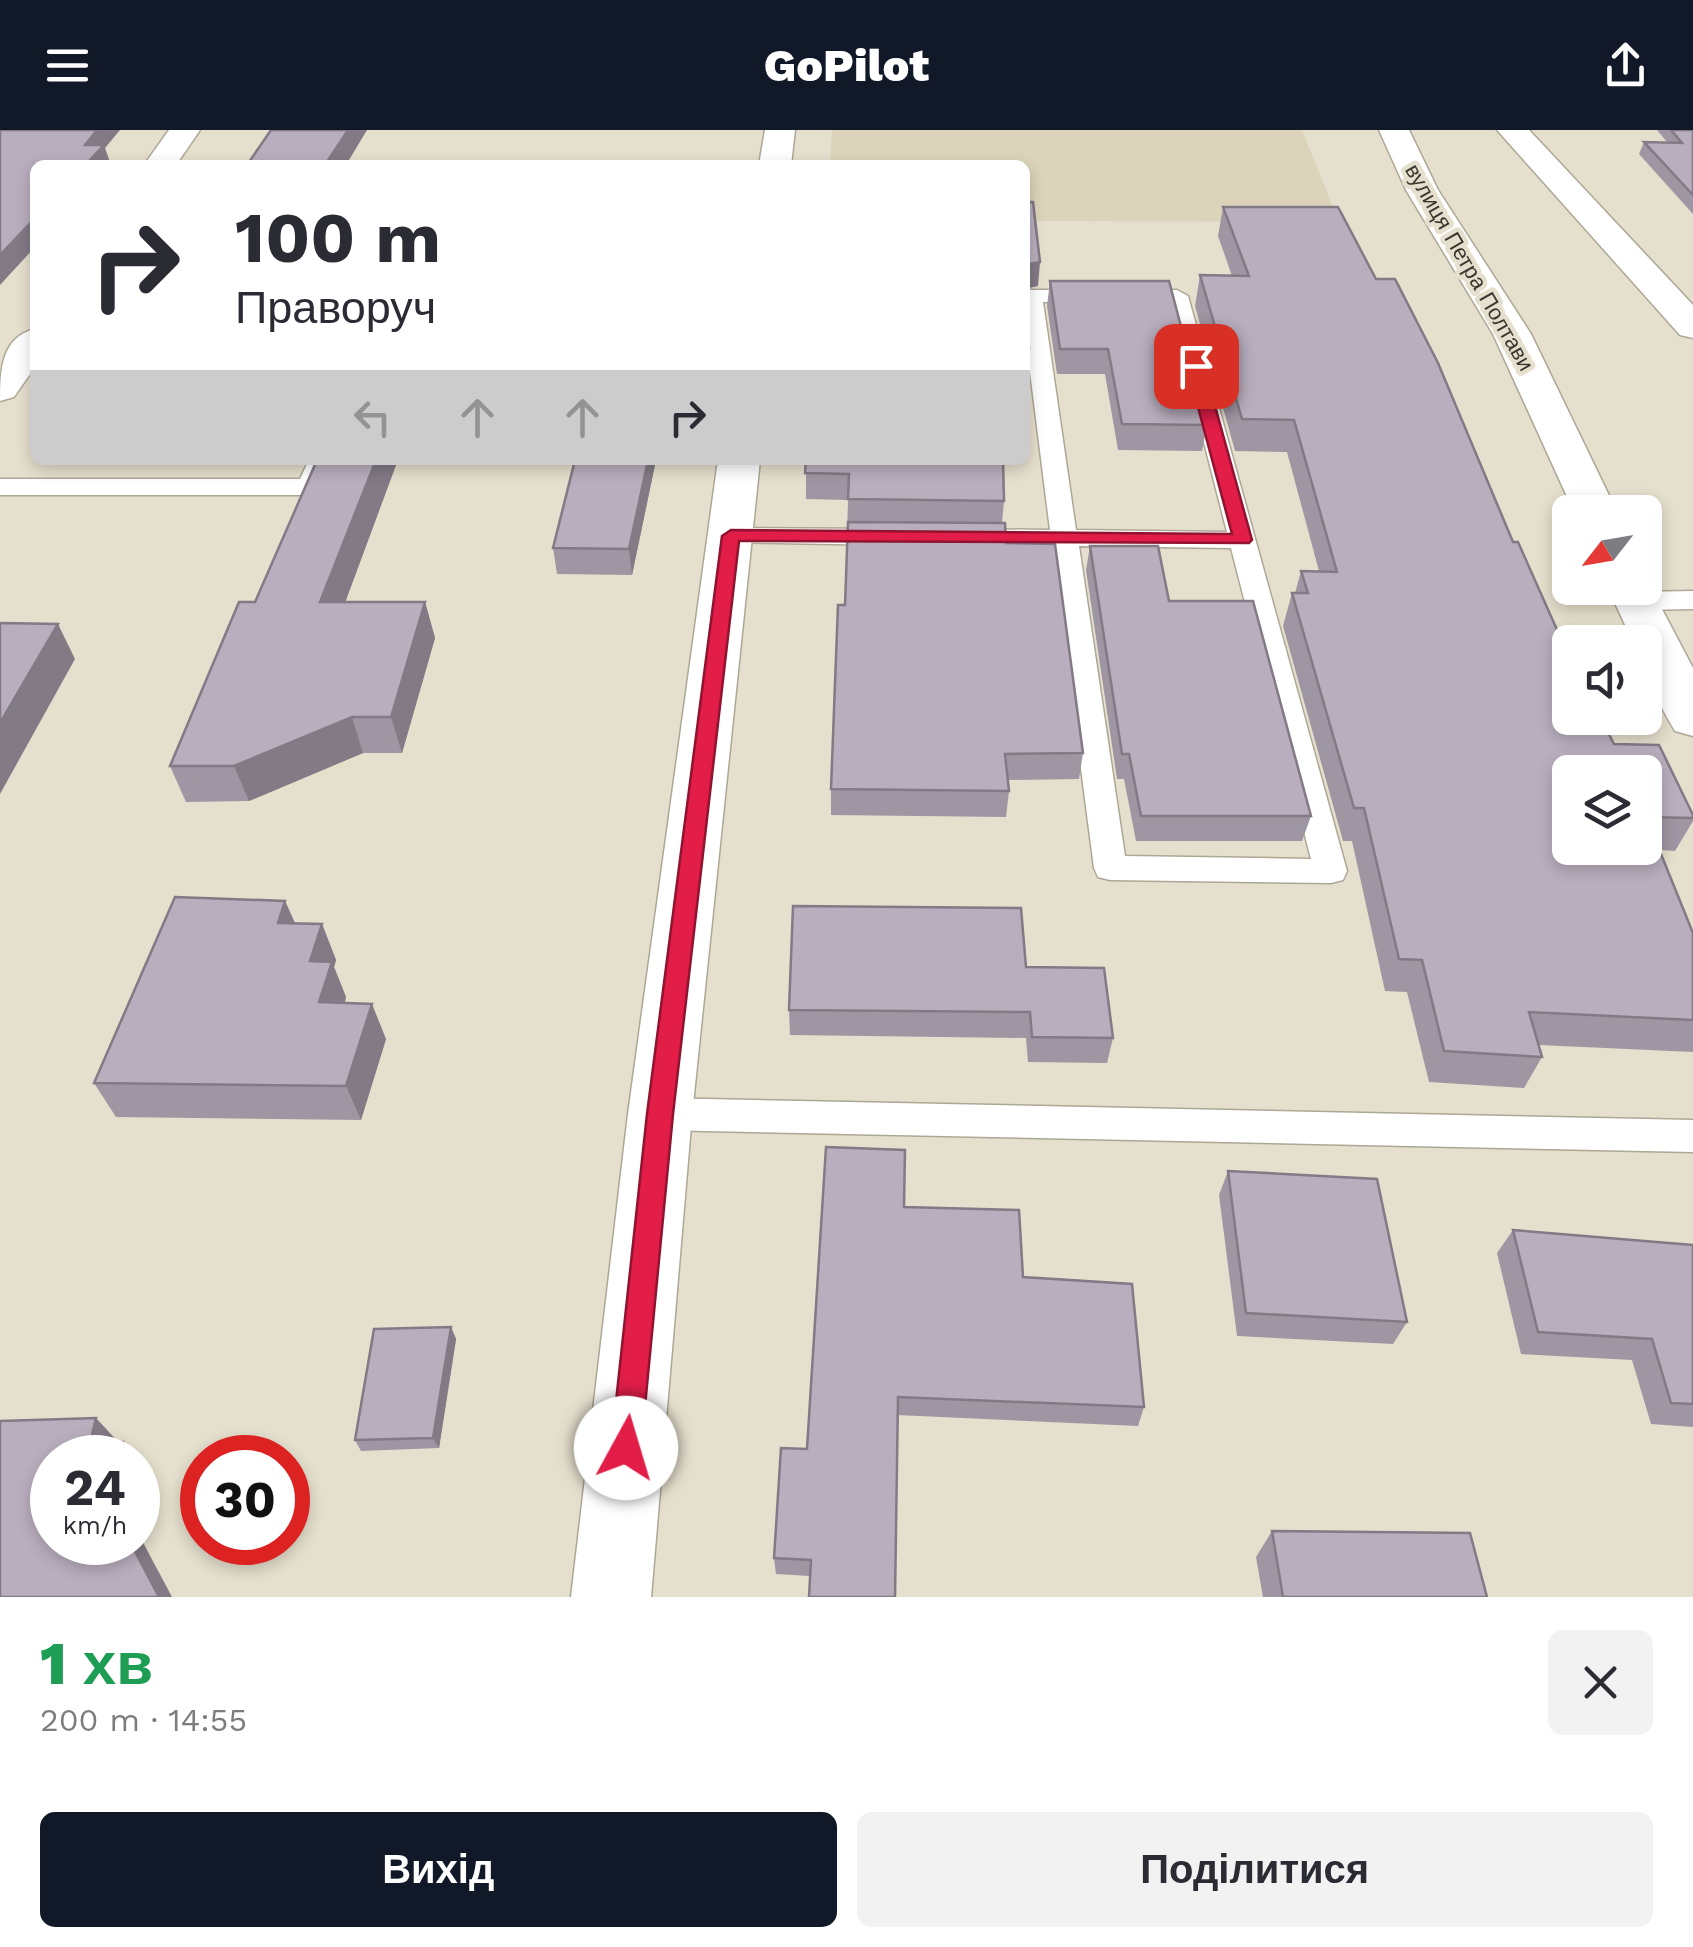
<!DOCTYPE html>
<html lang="uk">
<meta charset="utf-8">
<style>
:root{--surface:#fff;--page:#f2f2f3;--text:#2b2b33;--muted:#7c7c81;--accent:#111827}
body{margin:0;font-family:"Work Sans",sans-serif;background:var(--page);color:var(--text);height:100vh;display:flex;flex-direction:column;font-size:38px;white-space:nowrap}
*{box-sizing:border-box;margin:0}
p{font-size:32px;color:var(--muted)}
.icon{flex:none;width:55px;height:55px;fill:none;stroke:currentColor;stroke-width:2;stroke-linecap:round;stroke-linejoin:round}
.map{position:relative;height:1467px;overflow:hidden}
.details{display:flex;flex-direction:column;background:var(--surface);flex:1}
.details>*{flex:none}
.guide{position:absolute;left:30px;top:30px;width:1000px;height:305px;border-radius:15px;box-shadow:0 5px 15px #0003;background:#fff;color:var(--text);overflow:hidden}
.needle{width:65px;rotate:239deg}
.fabs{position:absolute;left:1552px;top:365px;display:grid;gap:20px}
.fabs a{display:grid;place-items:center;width:110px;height:110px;border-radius:15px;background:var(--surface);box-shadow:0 5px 15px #0003;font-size:50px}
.speed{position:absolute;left:30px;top:1305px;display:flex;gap:20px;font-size:50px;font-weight:700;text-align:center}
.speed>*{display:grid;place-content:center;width:130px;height:130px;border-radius:50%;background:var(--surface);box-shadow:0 5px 15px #0003;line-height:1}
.speed small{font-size:25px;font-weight:400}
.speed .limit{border:15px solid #d22;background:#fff;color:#111}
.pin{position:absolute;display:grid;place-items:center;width:85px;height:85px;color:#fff;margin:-42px;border-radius:20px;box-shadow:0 5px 15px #0006}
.me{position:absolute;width:110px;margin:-55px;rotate:6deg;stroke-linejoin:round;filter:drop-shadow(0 0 8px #0008)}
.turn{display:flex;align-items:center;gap:35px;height:210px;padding:0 40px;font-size:45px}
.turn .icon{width:130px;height:130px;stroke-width:2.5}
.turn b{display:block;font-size:70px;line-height:85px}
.lanes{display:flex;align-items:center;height:95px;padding:0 40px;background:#0003;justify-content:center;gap:50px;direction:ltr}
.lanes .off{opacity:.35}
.round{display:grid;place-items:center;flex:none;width:105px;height:105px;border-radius:15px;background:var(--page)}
.head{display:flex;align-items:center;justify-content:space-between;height:170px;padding:0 40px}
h1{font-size:60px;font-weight:800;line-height:75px;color:#1e9e55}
.button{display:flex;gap:20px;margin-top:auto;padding:20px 40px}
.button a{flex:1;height:115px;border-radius:15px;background:var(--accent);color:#fff;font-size:40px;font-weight:800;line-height:115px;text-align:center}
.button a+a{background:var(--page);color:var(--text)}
header{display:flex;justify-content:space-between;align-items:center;height:130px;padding:0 40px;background:var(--accent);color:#fff;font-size:45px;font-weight:800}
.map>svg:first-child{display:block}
.built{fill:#dbd4ba}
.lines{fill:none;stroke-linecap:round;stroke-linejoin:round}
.service-casing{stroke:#ada796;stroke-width:3}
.minor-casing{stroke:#ada796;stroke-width:3}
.service{fill:#fff;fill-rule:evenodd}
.minor{fill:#fff;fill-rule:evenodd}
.wall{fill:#9f96a3}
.shaded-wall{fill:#827a85}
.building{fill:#b9aebe;stroke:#827a85;stroke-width:2.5;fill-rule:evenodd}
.route{fill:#e11d48;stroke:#92132f;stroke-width:2.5}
.labels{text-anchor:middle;stroke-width:9;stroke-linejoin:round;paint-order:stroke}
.far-street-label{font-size:22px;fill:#3a3730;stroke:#e5dfcd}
</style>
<header><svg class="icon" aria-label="menu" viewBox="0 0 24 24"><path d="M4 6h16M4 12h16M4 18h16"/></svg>GoPilot<svg class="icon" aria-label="share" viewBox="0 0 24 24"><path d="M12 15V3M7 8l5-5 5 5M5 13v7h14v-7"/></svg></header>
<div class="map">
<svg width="1693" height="1467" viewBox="0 0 1693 1467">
<rect width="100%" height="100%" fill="#e5dfcd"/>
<path class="built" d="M832,0H1302L1339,92L1025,91V35H830Z"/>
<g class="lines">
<defs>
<g id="service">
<path d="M1025,160H1177L1188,166L1347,741L1343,750L1331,753L1110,750L1098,747L1094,738L1052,416L960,415L947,407L960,399L1050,400L1025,202ZM1043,172H1168L1227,402L1076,400ZM1079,416L1231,418L1311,729L1125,726Z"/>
<path d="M309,330H333L318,362L309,365H0V349H300Z"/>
<path d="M731,398L891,399L904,407L891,415L722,412L718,406Z"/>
<path d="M1693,461V479L1638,480L1624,471L1638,462Z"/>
<path d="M660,968L1693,990V1022L660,1000L647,995L641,984L647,973Z"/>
</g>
<g id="minor">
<path d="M169,0H200L176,35H144Z"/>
<path d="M765,0H795L791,35H759Z"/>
<path d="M1379,0H1409L1438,60L1531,204L1617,382H1574L1493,204L1406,60Z"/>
<path d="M1497,0H1529L1693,175V208L1680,205Z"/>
<path d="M35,199V237L14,267L0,271C0,241 1,207 35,199Z"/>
<path d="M718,330H760L692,984L651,1467H571L628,984Z"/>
<path d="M1645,447L1693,538V606L1675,601C1658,573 1645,545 1645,512H1633L1608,458H1645Z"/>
</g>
</defs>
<use href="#service" class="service-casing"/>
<use href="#minor" class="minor-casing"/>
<use href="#service" class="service"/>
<use href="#minor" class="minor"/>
</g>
<g class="wall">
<path d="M1657,0H1693V84L1639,24L1644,12H1667Z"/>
<path d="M1223,77L1570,588L1614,614L1693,685V691L1675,721L1660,720L1693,803V922L1539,915L1542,927L1524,958L1429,952L1407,862L1385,861L1352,711H1343L1283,496L1292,463H1295L1301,441H1319L1287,322L1235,321L1195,176L1200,145L1232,146L1218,106Z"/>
<path d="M1050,151L1207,295L1202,321L1118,320L1105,244H1057L1047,176Z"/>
<path d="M1025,160L1029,218L1026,243H1025Z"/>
<path d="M317,330H394L396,335L345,472H425L435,508L402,623H363L249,671L186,672L170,636L255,472Z"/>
<path d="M656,330L632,445L557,444L553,418Z"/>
<path d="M806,330L1004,371L1002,393L1006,413L1083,623L1079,649L1008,650L1009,661L1006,687L831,685V659L845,475L848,370L806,369Z"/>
<path d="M1090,416L1169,471L1311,686L1302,711H1136L1124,649H1117L1086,440Z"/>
<path d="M285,771L295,793L322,794L336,830L334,837L346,867L345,873L386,909L361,990L116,987L94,953Z"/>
<path d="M1026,837L1113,908L1107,933L1028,932L1026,908L790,905L789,880Z"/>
<path d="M1228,1041L1407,1192L1393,1214L1237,1206L1219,1065Z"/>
<path d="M904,1077L1023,1147L1144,1277L1138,1296L897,1285L810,1446L776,1444L774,1428L807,1319Z"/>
<path d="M1513,1100L1693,1115V1297L1651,1294L1632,1230L1521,1224L1497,1123Z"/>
<path d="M451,1197L456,1209L439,1318L361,1321L355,1310Z"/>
<path d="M1272,1401L1487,1467H1263L1256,1427Z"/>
</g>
<g class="shaded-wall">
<path d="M97,0H120L105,18L111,35H85V15Z"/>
<path d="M348,0H367L346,35H325Z"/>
<path d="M35,88V117L0,155V125Z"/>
<path d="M1040,132L1038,156L1025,159V135Z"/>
<path d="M376,330H394L396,335L332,508L320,472Z"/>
<path d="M648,330H656L632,445L629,419Z"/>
<path d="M425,472L435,508L402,623L391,587Z"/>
<path d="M58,494L75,529L0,664V593Z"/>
<path d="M352,587L363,623L249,671L234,636Z"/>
<path d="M285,771L301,807L278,793Z"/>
<path d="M322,794L336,830L334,837L346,867L334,907L319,872L310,831Z"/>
<path d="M372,874L386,909L361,990L346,956Z"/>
<path d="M451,1197L456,1209L439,1318L433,1308Z"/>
<path d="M96,1288L122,1316L123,1312L149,1339L138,1386V1328H104L90,1313Z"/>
<path d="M138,1403L172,1467H159L130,1412H138Z"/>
</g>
<g class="building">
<path d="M0,0H97L85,15H104L85,35H35V88L0,125Z"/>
<path d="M271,0H348L325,35H247Z"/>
<path d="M1671,0H1693V65L1644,12L1682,13Z"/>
<path d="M1025,72H1033L1040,132L1025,135Z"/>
<path d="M1223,77H1338L1376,149H1395L1438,233L1513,412H1518L1570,529V588L1601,589L1614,614L1659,615L1693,685V688L1646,687L1693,803V890L1529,882L1542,927L1444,921L1422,830L1399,829L1364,678H1354L1292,463H1308L1301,441L1337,442L1294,290L1242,289L1200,145L1249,146ZM1570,642H1645V718H1570Z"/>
<path d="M1050,151H1169L1207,295L1122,294L1108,219H1060Z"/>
<path d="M1025,159L1029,218H1025Z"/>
<path d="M317,330H376L320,472H425L391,587H352L234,636H170L239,472H255Z"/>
<path d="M575,330H648L629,419L553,418Z"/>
<path d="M806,330H1003L1004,371L848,369L849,344L805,343Z"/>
<path d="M848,392L1005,393L1006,413L1055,414L1083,623L1005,624L1009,661L831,659L838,475H845Z"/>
<path d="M1090,416H1158L1169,471H1253L1311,686H1141L1129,624H1122Z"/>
<path d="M0,493L58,494L0,593Z"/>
<path d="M175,767L285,771L278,793L322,794L310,831L332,832L319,872L372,874L346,956L94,953Z"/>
<path d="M793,776L1021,778L1026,837L1104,838L1113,908L1032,907L1030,882L789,880Z"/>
<path d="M826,1017L905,1020L904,1077L1019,1080L1023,1147L1132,1154L1144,1277L898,1267L895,1467H809L811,1430L774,1428L781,1318L807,1319Z"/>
<path d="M1228,1041L1377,1049L1407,1192L1246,1183Z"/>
<path d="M1513,1100L1693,1115V1274L1671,1273L1652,1209L1538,1202Z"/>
<path d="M451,1197L433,1308L355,1310L374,1199Z"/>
<path d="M96,1288L90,1313L123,1312L119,1328H52V1412H130L159,1467H0V1291Z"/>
<path d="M1272,1401L1470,1403L1487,1467H1283Z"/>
</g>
<path class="route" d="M1196,231L1204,236L1252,410L1249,413L739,411L673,984L641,1318L637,1329L626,1334L615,1329L611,1318L647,984L722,406L731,400L1232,404L1187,236Z"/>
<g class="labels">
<g class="far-street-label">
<text transform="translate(1470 137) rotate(60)" y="8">вулиця Петра Полтави</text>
</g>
</g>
</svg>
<div class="fabs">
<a><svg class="needle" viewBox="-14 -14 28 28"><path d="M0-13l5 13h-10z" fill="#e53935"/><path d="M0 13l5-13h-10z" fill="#7c7c81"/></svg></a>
<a><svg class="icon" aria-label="sound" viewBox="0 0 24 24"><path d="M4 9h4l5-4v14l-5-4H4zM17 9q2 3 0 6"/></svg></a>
<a><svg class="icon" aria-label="layers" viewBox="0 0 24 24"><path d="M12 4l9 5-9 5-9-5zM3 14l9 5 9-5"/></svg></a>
</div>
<div class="speed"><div>24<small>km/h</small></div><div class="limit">30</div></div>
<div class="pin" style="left:1196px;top:236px;background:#d93025"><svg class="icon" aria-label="arrive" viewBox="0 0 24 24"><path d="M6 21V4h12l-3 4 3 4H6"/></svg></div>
<svg class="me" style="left:626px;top:1318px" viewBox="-20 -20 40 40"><circle r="19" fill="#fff"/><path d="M0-13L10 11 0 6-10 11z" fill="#e11d48"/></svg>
<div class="guide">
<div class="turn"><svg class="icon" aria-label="right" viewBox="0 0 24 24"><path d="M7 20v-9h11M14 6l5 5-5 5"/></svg><div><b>100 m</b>Праворуч</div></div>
<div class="lanes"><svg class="icon off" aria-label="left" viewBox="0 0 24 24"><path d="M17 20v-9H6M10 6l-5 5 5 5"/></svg><svg class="icon off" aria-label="ahead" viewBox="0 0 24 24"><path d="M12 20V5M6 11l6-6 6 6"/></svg><svg class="icon off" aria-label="ahead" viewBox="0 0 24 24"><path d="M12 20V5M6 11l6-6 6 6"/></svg><svg class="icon" aria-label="right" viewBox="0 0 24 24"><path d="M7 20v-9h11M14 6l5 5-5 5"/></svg></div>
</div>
</div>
<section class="details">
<div class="head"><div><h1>1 хв</h1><p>200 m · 14:55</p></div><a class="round"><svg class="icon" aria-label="close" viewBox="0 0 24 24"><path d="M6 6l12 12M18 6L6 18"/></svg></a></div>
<div class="button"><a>Вихід</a><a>Поділитися</a></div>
</section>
